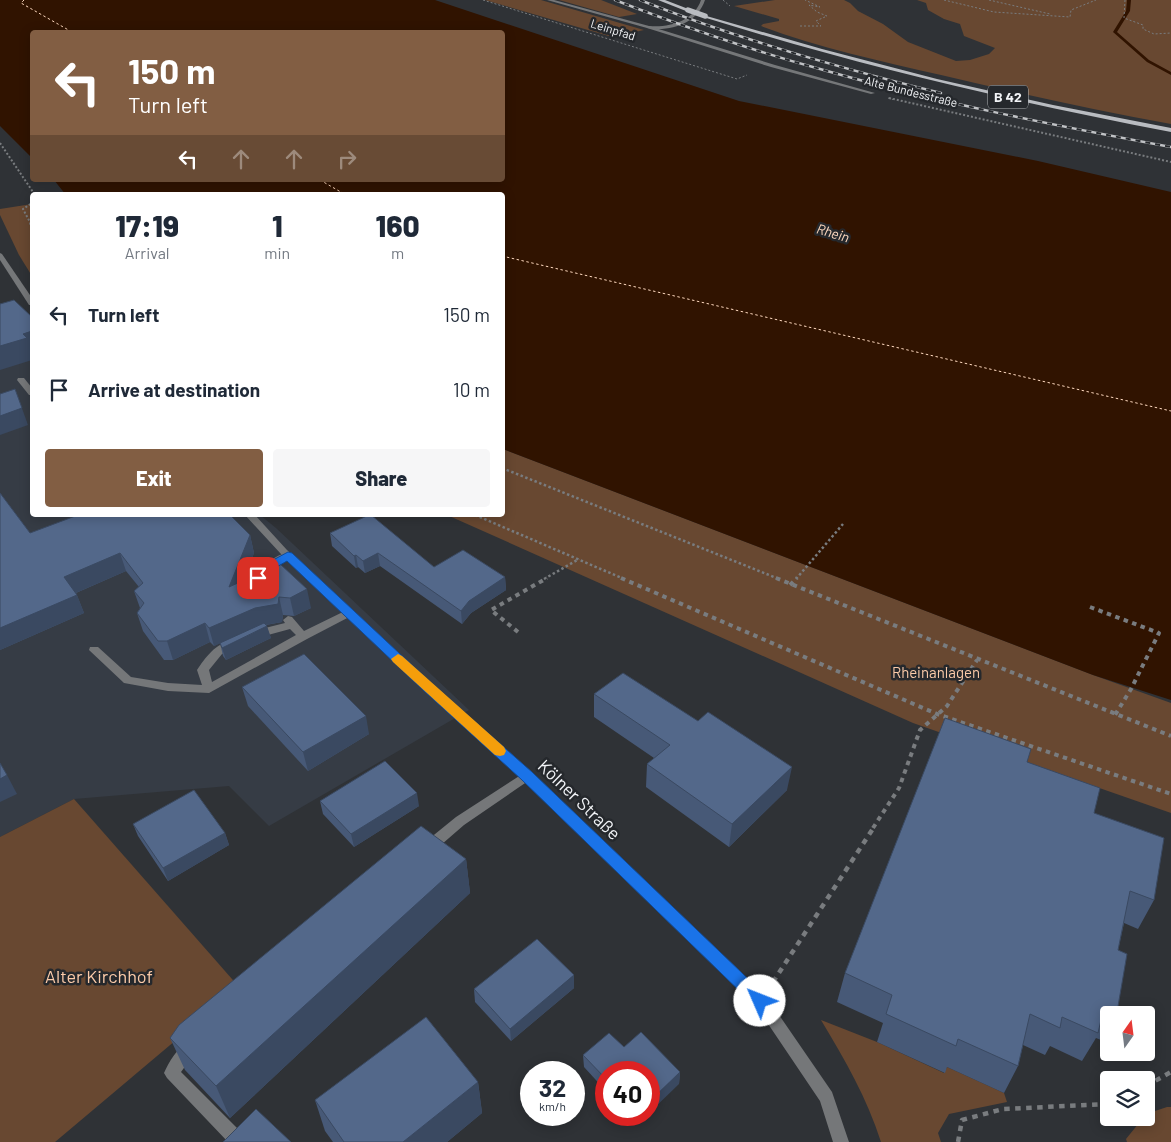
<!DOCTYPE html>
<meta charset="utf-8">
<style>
:root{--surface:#fff;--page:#f6f6f7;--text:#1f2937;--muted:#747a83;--accent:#825e43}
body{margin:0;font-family:Barlow,sans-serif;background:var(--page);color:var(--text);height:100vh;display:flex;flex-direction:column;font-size:19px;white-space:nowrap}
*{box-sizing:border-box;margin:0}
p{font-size:16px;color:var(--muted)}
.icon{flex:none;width:28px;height:28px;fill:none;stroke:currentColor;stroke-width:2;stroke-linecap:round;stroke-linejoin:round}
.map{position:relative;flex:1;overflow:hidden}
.drawer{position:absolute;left:30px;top:192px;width:475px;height:325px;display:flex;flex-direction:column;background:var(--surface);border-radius:5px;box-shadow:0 2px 12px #0003}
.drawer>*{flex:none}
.hud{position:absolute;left:30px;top:30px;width:475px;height:152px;border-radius:5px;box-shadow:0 2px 12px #0003;background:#825e43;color:#fff;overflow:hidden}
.needle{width:32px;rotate:14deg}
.controls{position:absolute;left:1100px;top:1006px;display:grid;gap:10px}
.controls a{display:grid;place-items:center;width:55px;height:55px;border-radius:5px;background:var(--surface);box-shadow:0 2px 12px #0003;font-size:25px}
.speed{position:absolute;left:520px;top:1061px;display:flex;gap:10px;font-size:25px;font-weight:700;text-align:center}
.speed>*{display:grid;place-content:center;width:65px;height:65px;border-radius:50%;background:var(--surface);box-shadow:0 2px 12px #0003;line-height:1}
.speed small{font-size:12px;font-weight:400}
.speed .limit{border:8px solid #d22;background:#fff;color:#111}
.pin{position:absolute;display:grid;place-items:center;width:42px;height:42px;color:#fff;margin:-21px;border-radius:10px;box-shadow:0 2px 8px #0006}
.me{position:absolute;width:55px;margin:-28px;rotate:314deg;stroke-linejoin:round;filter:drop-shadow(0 0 4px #0008)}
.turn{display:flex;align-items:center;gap:18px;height:105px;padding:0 15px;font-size:22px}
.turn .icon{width:65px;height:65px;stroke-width:2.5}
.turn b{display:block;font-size:35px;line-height:42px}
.lanes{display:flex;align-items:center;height:48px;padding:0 15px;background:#0003;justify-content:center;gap:25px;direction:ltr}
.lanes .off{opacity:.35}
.eta{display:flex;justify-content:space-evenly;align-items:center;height:85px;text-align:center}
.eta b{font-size:30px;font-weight:800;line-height:35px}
.action{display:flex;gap:10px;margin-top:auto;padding:10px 15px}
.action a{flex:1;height:58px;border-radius:5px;background:var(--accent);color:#fff;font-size:20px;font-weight:800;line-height:58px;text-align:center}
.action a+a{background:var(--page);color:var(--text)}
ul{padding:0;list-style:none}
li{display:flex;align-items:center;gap:15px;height:75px;padding:0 15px}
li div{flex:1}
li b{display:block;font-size:19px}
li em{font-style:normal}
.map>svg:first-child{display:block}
.built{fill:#363c45}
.green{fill:#684831}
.water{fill:#301300}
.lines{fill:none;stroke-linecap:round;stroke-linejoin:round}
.stream{fill:#301300;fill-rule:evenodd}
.ferry{stroke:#fdd8be;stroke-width:1;stroke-dasharray:2.5 2.5;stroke-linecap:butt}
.path-far4{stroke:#797c7f;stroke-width:1;stroke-dasharray:2 2;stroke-linecap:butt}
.path-far3{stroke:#797c7f;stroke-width:2;stroke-dasharray:2 2;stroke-linecap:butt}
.path-far2{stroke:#797c7f;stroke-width:2.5;stroke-dasharray:2.5 2.5;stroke-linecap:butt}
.path-far1{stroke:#797c7f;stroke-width:4;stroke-dasharray:4.5 4.5;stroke-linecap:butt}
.path{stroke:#797c7f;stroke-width:4.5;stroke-dasharray:5.5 5.5;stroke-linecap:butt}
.service{fill:#757779;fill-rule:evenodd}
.minor{fill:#757779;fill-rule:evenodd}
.tertiary{fill:#757779;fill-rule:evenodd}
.primary{fill:#b9bcc1;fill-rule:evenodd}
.rail-casing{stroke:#c0c2c5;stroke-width:2.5}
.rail{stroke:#25282c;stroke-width:2;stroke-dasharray:5;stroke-linecap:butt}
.primary-bridge{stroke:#b9bcc1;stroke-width:5.5}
.wall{fill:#475977}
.shaded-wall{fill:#3a4961}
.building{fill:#53688a;stroke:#3a4961}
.route{fill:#1a73e8;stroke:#114b97}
.slow{fill:#f59e0b}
.labels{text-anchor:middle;stroke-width:5;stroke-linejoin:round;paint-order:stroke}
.far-street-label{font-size:12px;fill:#f1f3f6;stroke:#25282c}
.shield{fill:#25282c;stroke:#b4b6b9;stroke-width:1}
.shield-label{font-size:14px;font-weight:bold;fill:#f1f3f6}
.far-water-label{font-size:14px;font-style:italic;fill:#fdd8be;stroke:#25282c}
.park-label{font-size:15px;fill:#fccba9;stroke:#25282c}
.near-street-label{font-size:18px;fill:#f1f3f6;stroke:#25282c}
.near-park-label{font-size:18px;fill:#fccba9;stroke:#25282c}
</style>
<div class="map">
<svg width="1171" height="1142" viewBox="0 0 1171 1142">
<rect width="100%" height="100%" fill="#2f3236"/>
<path class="built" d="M32,324V515H260L276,528L469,710L269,826L229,786L74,799L0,837V325Z"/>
<g class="green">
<path d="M485,0H541L644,30L612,37Z"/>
<path d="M559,0H601L637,14L619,17Z"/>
<path d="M775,0H844L850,3L858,11L883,24L908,42L956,61L970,60L989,54L995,48L964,36L960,24L944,19L928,10L926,3L917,0H1171V124C1094,110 1017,93 941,75C881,61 819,48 761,26L763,24L779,21V19L734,6Z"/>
<path d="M32,204V276L19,255L0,215V209Z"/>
<path d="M503,449L1093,675L1171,703V813L913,723L447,515H502Z"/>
<path d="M74,799L239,987L55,1142H0V837Z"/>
<path d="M821,1020L877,1042L944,1073L947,1067L1004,1093L1007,1102L949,1114L938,1133L941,1142H881C867,1098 845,1060 821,1020Z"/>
<path d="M1167,1107H1171V1142H1127L1126,1139L1143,1118H1146V1114Z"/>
</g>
<path class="water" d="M0,0H435L739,101L1038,161L1171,192V700L1093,675L503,449L502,195H66L54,180H502V32H32V158L0,126Z"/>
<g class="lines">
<path class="stream" d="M1127,0H1131L1130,11L1117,32L1149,60L1171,72V75L1147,62L1113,32L1126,11Z"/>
<g class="ferry">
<path d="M24,0L21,3L72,32"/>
<path d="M320,180L346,195"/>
<path d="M502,256L1171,411"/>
</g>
<g class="path-far4">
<path d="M483,0L737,79L747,75"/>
<path d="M723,0L730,6"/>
<path d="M944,0L994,12L1070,17L1071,10L1096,0"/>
<path d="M989,0L1050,14"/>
<path d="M1125,0L1124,18L1143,25V29L1154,34L1171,33"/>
<path d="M800,26H821L816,21L827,16L817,12L809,5L820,7L805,0"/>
<path d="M888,98L895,100"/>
</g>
<g class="path-far3">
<path d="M889,98L1171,162"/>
<path d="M0,143L35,195"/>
<path d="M31,224L23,209L32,203"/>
</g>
<g class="path-far2">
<path d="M30,223L32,226"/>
<path d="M502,468L779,579"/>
<path d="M475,515L624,579"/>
<path d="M544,579L579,559"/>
<path d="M796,579L843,524"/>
</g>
<g class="path-far1">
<path d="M621,578L937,714L1171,794"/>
<path d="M776,578L1171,736"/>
<path d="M790,585L797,578"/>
<path d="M1090,607L1159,633L1131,689L1115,715"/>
<path d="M518,632L491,610L547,578"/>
<path d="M873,828L899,788L920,730L947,706L977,660"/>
</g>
<g class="path">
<path d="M773,982L874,827"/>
<path d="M1146,1086L1171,1072"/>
<path d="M958,1142L962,1120L1003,1109L1109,1104"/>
</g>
<g class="service">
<path d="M649,26L775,65L875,93L871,94L771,67L647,28Z"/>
<path d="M18,378H24L32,388V395H29L17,380Z"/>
<path d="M288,552L291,553L293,555L291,557L270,570L263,578L266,589L265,591H257L253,578C261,566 274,556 288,552Z"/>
<path d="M349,609L353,611L354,613L353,615L307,639L209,693L168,691L124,683L89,650L90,647H98L131,677L168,683L202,685L197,670C205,658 219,638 236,642L237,645L236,648L222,654L209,670L212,682L296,635L290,629L257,638L252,634L253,631L285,623L283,620L288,616L292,617L304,631Z"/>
<path d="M527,771L531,773L533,776L531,779L464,825L434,851L429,852L424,851L423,847L424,843L456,817Z"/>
<path d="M189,1043L194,1045L197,1050L181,1072L242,1133L244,1139L243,1142H228L167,1078L164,1073C169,1062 177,1047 189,1043Z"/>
</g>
<path class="minor" d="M547,0H554L649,26C669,28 694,21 701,0H705C697,24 670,32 647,28Z"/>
<g class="tertiary">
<path d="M0,253L2,254L32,298V305H29L0,260Z"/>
<path d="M245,515H255L287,550L430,682L531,773L766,996L832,1092L849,1142H833L820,1101L756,1006L523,779L422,688L281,554Z"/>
</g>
<g class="primary">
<path d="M658,0H665L691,10L686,11Z"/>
<path d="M703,15L822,49L937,79L1053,105L1171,128V132C1013,102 857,65 703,17Z"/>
</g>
<defs>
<g id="rail">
<path d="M615,0C682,26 750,50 820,69C935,102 1053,125 1171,147"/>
<path d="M640,0C738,39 839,68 941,93"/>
</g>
</defs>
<use href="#rail" class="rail-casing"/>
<use href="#rail" class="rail"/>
<path class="primary-bridge" d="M688,10L705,16"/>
</g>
<g class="wall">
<path d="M0,493L30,533L250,535L254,553L244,580L251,577L311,608L294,616L283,615L282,622L266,625L271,638L226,660L223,656L220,643L214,646L210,642L173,660H164L143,631L137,613L140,608L134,591L139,587L126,571L76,593L84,613L0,650Z"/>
<path d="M330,533L434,567L505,577L506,590L471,613L462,624L380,566L365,573L358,567L356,568L332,546Z"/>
<path d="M242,687L369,734L308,771L248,706Z"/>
<path d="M594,694L787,790L729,847L646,787L647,764L654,758L594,717Z"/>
<path d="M1027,762L1094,813L1154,900L1138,929L1124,923L1118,950L1117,1012L1116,1015H1109V1027L1101,1040L1096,1038L1082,1061L1050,1046L1045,1055L1023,1045L1018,1066L1004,1093L947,1067L945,1073L877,1042L883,1023L837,1002L845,973Z"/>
<path d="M320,801L419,806L354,847L323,814Z"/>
<path d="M133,824L225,833L229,845L168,881L138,836Z"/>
<path d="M466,859L470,893L230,1118L185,1070L170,1038Z"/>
<path d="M574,988L511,1041L475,1002L474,989Z"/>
<path d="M624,1047L680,1072L679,1084L606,1072V1091L584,1067L583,1055Z"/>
<path d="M478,1082L482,1113L447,1142H333L325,1131L315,1100Z"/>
<path d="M628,1115H647L637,1124Z"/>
</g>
<g class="shaded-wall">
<path d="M32,331V360L0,370V346L23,334Z"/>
<path d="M15,389L28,425L0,435V416Z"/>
<path d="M250,535L254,553L234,605L229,587Z"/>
<path d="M120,553L126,571L71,595L64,577Z"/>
<path d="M378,553L380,566L365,573L363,561Z"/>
<path d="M356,555L358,567L356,568L354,556Z"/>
<path d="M505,577L506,590L471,613L462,624L461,611L469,601Z"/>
<path d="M307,589L311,608L294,616L290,598Z"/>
<path d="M77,595L84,613L0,650V628Z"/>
<path d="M279,597L283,615L282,622L259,626L214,646L209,628Z"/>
<path d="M205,623L210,642L173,660L167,641Z"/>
<path d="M267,626L271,638L226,660L222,648Z"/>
<path d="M366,716L369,734L308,771L303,752Z"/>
<path d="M792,767L787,790L729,847L732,824Z"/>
<path d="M7,775L17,794L0,802V779Z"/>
<path d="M417,793L419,806L354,847L351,834Z"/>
<path d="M225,833L229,845L168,881L163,868Z"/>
<path d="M466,859L470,893L230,1118L216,1086Z"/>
<path d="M574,975V988L511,1041L510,1029Z"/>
<path d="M680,1072L679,1084L649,1113V1102Z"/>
<path d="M478,1082L482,1113L447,1142H403Z"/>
<path d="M638,1115H647L637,1124Z"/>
</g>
<g class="building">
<path d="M14,300L32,317V331L23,334L27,338L0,346V304Z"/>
<path d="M15,389L22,408L0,416V394Z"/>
<path d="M0,493L30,533L78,515H230L250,535L229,587L251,577L261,578L263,575V571L279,563L307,589L290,598L279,597L278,604L255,608L209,628L205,623L167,641H158L137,613L144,603L134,591L143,583L120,553L64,577L77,595L0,628Z"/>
<path d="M369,515H371L434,567L463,550L505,577L469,601L461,611L378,553L363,561L356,555L354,556L330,533Z"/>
<path d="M264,623L267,626L222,648L220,643Z"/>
<path d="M304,654L366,716L303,752L242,687Z"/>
<path d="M623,673L698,721L708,712L792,767L732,824L647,764L670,745L594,694Z"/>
<path d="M945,718L1031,749L1027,762L1100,788L1094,813L1164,838L1154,900L1130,891L1118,950L1127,954L1117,1012L1104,1007L1098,1033L1062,1017L1060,1028L1030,1014L1018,1066L958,1039L956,1046L886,1014L892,995L845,973Z"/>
<path d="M385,761L417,793L351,834L320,801Z"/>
<path d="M0,763L7,775L0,779Z"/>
<path d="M194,790L225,833L163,868L133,824Z"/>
<path d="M421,826L466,859L216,1086L170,1038L179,1025Z"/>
<path d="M537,939L574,975L510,1029L474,989Z"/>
<path d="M426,1017L478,1082L403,1142H344L315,1100Z"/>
<path d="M641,1032L680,1072L649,1102V1072H606V1079L583,1055L609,1033L624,1047Z"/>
<path d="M256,1109L291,1142H223Z"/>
</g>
<path class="route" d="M288,552L292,553L430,682L532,772L766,996L769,1001L766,1006L760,1009L755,1006L522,780L421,688L287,561L270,571L262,581H254L253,578L262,566Z"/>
<path class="slow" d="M398,654L402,656L504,747L506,751L504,755L500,756L495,755L393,662L391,659Z"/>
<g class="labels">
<g class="far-street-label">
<text transform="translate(613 30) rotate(17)" y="4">Leinpfad</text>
<text transform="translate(911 92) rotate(14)" y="4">Alte Bundesstraße</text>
</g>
<rect class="shield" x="988" y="85.5" width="40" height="23" rx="4"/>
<g class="shield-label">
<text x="1008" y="102">B 42</text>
</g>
<g class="far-water-label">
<text transform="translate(833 233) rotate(17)" y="5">Rhein</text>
</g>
<g class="park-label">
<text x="936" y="678">Rheinanlagen</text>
</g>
<g class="near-street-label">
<text transform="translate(579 800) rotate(44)" y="6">Kölner Straße</text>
</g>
<g class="near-park-label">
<text x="99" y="983">Alter Kirchhof</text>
</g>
</g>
</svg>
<div class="controls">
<a><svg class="needle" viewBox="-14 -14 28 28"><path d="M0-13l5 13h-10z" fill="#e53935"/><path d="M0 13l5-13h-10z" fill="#747a83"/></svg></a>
<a><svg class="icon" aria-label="layers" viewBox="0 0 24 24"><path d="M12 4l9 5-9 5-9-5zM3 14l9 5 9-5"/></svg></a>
</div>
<div class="speed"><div>32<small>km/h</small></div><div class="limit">40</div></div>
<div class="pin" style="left:258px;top:578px;background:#d93025"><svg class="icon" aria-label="arrive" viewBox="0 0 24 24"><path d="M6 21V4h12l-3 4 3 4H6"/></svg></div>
<svg class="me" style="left:760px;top:1001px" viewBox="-20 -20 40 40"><circle r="19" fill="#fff"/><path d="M0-13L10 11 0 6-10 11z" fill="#1a73e8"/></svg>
<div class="hud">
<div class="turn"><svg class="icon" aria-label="left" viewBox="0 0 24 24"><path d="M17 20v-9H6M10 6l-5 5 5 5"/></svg><div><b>150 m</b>Turn left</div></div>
<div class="lanes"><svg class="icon" aria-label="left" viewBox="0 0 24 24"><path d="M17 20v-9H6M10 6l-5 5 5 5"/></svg><svg class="icon off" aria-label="ahead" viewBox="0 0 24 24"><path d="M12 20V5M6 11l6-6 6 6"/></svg><svg class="icon off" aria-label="ahead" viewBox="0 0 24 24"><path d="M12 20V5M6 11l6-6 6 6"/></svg><svg class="icon off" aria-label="right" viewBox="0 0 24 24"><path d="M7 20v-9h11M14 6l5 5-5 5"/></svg></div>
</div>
<section class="drawer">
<div class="eta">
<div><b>17:19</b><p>Arrival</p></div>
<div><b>1</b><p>min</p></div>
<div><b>160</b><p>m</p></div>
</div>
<ul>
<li><svg class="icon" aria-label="left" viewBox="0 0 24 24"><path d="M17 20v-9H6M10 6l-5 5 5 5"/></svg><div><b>Turn left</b></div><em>150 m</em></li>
<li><svg class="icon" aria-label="arrive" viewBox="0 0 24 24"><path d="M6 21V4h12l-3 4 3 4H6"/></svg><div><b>Arrive at destination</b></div><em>10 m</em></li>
</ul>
<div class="action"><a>Exit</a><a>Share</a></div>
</section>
</div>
